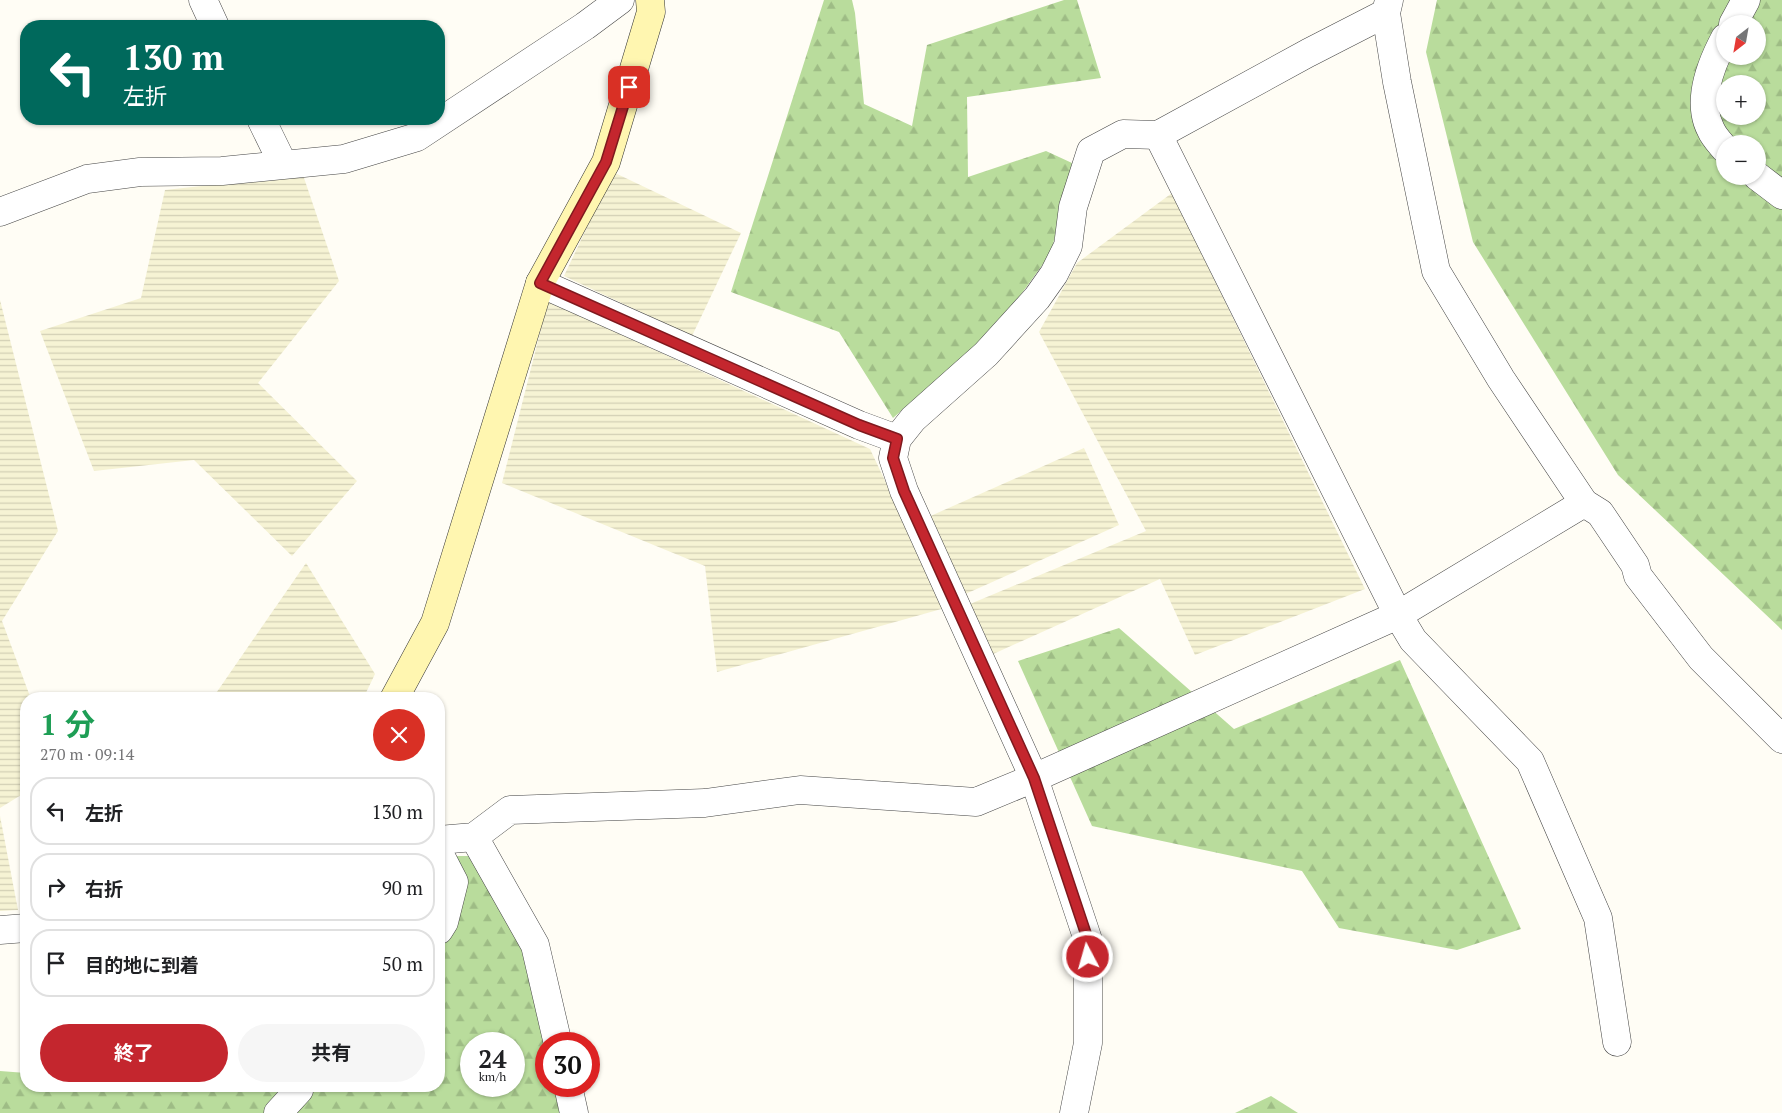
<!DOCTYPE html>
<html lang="ja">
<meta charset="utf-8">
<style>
:root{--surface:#fff;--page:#f6f6f6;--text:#202124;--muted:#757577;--line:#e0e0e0;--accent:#c4262e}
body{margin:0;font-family:"PT Serif","Noto Sans JP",serif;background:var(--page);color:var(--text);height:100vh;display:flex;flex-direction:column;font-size:19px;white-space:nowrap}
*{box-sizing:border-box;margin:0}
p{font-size:16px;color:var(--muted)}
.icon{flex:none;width:28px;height:28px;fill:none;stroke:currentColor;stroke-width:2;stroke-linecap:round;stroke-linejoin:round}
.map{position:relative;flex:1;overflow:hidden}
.details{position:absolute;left:20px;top:692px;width:425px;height:400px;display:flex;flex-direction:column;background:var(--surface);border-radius:20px;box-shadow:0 1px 4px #0004}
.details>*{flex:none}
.hud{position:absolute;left:20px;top:20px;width:425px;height:105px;border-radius:20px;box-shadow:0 1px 4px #0004;background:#00695c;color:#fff;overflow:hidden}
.needle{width:32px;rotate:211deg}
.tools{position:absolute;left:1716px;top:15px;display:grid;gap:10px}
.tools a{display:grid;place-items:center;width:50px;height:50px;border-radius:50%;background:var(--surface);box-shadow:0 1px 4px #0004;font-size:25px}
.speed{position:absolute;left:460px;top:1032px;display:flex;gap:10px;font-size:25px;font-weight:700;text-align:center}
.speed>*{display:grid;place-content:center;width:65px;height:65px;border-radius:50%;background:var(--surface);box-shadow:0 1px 4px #0004;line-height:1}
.speed small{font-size:12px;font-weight:400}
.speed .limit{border:8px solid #d22;background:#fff;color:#111}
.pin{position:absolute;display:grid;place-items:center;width:42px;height:42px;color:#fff;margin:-21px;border-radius:10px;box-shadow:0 2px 8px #0006}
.me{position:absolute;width:55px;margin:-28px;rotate:354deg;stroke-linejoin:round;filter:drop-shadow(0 0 4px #0008)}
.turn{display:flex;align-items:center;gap:18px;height:105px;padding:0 20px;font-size:22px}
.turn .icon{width:65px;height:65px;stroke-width:2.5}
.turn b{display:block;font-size:35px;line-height:42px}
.round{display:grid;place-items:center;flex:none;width:52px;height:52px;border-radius:26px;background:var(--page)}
.head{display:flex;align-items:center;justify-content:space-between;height:85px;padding:0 20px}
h1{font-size:30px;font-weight:700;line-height:38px;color:#1e9e55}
.primary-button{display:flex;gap:10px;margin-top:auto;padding:10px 20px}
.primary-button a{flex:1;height:58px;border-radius:30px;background:var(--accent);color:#fff;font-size:20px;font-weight:700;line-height:58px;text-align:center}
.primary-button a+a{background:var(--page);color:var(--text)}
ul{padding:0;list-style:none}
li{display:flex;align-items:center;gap:15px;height:68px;margin:0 10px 8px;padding:0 10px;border:2px solid var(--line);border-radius:20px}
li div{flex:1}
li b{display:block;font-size:19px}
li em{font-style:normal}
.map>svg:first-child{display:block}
.farmland{fill:url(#farmland-rules)}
.forest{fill:url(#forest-firs);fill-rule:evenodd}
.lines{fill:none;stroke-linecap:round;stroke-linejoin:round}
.street-casing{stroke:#444;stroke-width:29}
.secondary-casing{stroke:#333;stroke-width:29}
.street{stroke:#fff;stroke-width:28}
.secondary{stroke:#fff6b0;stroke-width:28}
.route-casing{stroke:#7f191e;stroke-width:12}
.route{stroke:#c4262e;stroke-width:9}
</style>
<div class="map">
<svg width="1782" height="1113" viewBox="0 0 1782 1113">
<defs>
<pattern id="farmland-rules" width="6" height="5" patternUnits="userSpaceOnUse" patternTransform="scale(1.25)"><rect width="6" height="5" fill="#f6f3d4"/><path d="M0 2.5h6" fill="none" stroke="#d2cfb5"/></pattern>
<pattern id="forest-firs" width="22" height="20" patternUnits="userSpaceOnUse" patternTransform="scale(1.25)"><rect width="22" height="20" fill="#b9dc9c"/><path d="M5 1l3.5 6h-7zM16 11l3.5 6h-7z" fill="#9ebc85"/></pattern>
</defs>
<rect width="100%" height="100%" fill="#fffdf5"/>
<g class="farmland">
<path d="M613,172L741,233L692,336L564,276Z"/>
<path d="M303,175L339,281L258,383L357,481L292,556L194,460L94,471L40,331L141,298L165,190Z"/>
<path d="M1172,193L1365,589L1195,655L1160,579L991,655L970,604L1146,531L1039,332L1077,263Z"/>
<path d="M0,300L58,531L2,621L31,699H26V792L0,808Z"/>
<path d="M548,301L870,449L945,608L717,672L705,566L502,483Z"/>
<path d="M1084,448L1119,525L961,596L926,518Z"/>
<path d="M306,563L375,674L363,699H212Z"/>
<path d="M0,816L18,910L0,911Z"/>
</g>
<g class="forest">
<path d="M824,0H852L855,13L864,104L912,126L927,45L1064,0H1077L1101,78L967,97L968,177L1046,151L1072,163L1051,253L998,326L893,418L839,332L731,292Z"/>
<path d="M1437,0H1782V630L1618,475L1473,242L1426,52ZM1725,24H1758V56H1725ZM1725,84H1758V116H1725ZM1725,144H1758V176H1725Z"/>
<path d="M1119,628L1234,729L1400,660L1521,929L1457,950L1339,928L1302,871L1092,826L1018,661Z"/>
<path d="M439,856H472L512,890L546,1044V1086H566L573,1113H0V1071L26,1073V1086H439ZM471,1044H514V1086H471Z"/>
<path d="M1271,1096L1298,1113H1235Z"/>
</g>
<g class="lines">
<defs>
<g id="street">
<path d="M203,0L215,26"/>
<path d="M1389,0L1386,13L1397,82L1436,271L1501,379L1584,503L1600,513L1635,565L1638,576L1701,658L1782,739"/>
<path d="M1733,24L1746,0"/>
<path d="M1725,38C1711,64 1696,102 1711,130C1714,137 1720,143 1725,149"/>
<path d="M261,119L283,164"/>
<path d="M1158,135L1398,615L1413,640L1530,761L1598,918L1617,1042"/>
<path d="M1757,176L1782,195"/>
<path d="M0,212L87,179L140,172L222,171L344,159L417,137L585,26L620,0"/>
<path d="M540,283L859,425L897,439"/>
<path d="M474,837L535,945L558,1044"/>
<path d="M439,840L474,837L510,810L705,803L800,790L976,802L1034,778L1398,615L1584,503"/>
<path d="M439,853L454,882L444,922L439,930"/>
<path d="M0,930L26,928"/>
<path d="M568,1086L574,1113"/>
<path d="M278,1113L299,1090L298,1086"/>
<path d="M1074,1113L1088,1043V940L1034,778L904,491L893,458L897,439L913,419L986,354L1037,298L1054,274L1068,246L1073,207L1091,151L1123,134L1158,135L1308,53L1386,13"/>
</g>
<path id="secondary" d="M394,699L435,623L540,283L606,162L651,12L650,0"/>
</defs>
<use href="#street" class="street-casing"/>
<use href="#secondary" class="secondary-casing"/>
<use href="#street" class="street"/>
<use href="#secondary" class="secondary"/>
</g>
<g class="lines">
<defs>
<path id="route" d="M629,87L606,162L540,283L859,425L897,439L893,458L904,491L1034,778L1088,940V957"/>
</defs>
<use href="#route" class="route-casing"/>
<use href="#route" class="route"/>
</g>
</svg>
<div class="tools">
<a><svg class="needle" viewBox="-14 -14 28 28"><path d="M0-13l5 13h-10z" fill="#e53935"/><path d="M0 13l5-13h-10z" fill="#757577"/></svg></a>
<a>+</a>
<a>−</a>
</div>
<div class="speed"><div>24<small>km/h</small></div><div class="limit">30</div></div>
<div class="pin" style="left:629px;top:87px;background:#d93025"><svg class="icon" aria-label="arrive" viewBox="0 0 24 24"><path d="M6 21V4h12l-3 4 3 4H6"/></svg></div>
<svg class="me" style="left:1088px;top:957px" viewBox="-20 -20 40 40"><circle r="17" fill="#c4262e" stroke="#fff" stroke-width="3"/><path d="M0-11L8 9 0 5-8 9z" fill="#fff"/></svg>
<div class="hud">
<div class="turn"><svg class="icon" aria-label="left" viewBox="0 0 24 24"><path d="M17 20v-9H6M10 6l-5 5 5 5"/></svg><div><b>130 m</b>左折</div></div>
</div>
<section class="details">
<div class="head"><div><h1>1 分</h1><p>270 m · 09:14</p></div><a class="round" style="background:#d93025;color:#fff"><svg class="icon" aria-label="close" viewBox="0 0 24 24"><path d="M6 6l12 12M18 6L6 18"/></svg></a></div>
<ul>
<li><svg class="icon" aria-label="left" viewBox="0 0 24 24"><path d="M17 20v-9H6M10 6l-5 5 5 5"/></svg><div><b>左折</b></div><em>130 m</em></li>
<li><svg class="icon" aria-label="right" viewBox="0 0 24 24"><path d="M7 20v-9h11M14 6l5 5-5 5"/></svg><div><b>右折</b></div><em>90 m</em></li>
<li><svg class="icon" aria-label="arrive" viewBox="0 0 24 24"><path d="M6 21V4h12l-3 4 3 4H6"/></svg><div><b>目的地に到着</b></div><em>50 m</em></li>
</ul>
<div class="primary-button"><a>終了</a><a>共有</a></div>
</section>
</div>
